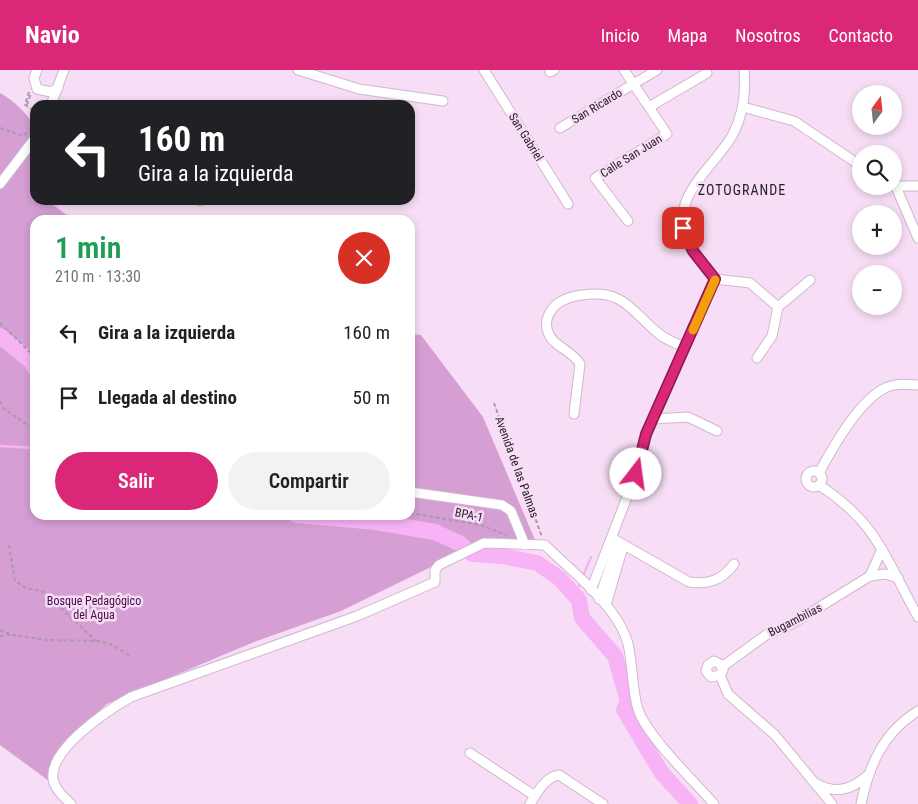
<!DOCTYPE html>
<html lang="es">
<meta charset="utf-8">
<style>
:root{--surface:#fff;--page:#f2f2f2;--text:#202124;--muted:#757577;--accent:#db2777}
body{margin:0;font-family:"Roboto Condensed",sans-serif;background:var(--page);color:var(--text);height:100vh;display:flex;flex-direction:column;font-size:19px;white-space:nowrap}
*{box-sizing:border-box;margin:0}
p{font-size:16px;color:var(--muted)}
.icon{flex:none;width:28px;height:28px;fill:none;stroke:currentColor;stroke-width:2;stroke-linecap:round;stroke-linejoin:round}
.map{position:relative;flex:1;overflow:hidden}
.panel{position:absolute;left:30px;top:145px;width:385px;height:305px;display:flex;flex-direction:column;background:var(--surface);border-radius:15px;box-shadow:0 2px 8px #0003}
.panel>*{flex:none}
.guide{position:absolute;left:30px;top:30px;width:385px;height:105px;border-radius:15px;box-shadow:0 2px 8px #0003;background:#202124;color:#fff;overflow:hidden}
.needle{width:32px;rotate:15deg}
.fabs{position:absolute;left:852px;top:15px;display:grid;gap:10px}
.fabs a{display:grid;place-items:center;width:50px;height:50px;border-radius:50%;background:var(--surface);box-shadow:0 2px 8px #0003;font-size:25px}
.pin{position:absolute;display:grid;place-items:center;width:42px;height:42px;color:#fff;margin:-21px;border-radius:10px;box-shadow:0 2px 8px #0006}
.me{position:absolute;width:55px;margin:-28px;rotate:15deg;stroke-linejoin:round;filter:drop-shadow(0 0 4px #0008)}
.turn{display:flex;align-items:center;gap:18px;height:105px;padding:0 25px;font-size:22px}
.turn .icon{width:65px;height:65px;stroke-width:2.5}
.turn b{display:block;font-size:35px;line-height:42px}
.round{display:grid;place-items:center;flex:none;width:52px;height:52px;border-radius:26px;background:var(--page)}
.headline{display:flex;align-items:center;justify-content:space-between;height:85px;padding:0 25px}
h1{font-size:30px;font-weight:600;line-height:38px;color:#1e9e55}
.primary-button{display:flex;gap:10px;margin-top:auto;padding:10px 25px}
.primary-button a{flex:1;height:58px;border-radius:30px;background:var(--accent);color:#fff;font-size:20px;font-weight:600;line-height:58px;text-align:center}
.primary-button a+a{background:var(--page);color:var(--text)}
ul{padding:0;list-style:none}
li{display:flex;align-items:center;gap:15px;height:65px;padding:0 25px}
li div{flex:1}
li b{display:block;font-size:19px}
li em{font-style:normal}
header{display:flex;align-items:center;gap:30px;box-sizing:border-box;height:70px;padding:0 25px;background:var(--accent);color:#fff}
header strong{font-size:24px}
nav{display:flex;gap:28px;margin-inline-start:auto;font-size:18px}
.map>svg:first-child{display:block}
.green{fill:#d59fd4}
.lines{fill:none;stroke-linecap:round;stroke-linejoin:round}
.stream{stroke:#f8b3f7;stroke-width:2.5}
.river{stroke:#f8b3f7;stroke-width:16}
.minor-casing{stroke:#cfb7ce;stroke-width:11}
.path{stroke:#ac99ab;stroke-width:2;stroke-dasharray:4 2.5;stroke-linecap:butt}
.minor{stroke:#fff;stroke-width:9}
.route-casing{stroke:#8e194d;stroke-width:12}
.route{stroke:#db2777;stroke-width:9}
.slow{stroke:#f59e0b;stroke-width:9}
.labels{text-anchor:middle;stroke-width:5;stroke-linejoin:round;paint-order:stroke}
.street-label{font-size:12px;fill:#292029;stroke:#f7def6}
.park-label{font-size:12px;fill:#460947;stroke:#f7def6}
.neighbourhood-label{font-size:14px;letter-spacing:1px;fill:#292029;stroke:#f7def6}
</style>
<header>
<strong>Navio</strong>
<nav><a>Inicio</a><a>Mapa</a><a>Nosotros</a><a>Contacto</a></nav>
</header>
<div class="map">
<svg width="918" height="734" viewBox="0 0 918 734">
<rect width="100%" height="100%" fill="#f7def6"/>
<path class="green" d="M0,23C12,29 31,46 35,59C39,74 34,102 30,117L35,121V130H47L73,150H35V445H410V264L421,265L483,347L535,470L482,472L341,541L254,572L107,634L79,659L57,686L49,711L0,675Z"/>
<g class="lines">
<g class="stream">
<path d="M0,376L35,378"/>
<path d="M583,506L591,487"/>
<path d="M575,525L581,511"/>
</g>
<g class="river">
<path d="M0,266L32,292L35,298"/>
<path d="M296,445L376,452L435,462L459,473L472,484L502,486L537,493L559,508L579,530L582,548L615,586L628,631L624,640L661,702L690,734"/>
</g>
<defs>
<g id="minor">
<path d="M37,0L34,8L37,19L51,22L58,18"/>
<path d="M298,0L359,19L443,31"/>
<path d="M484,0L568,134"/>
<path d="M624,0L667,64L595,108L628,151"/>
<path d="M550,2L554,0"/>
<path d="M51,35L64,0"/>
<path d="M649,37L707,3"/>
<path d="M743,37L794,51L861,96"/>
<path d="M560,58L657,0"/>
<path d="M0,114L35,68"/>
<path d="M894,116H918"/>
<path d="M896,117L918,168"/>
<path d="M200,130L201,131"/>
<path d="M715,209L750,213L778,237"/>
<path d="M757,288L772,266L778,237L810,210"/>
<path d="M574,344L580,294C572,280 553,277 548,262C544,251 549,241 557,234C564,229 573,226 582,225C624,219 631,241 658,263C666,270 675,273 685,277"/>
<path d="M653,349L688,347L717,361"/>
<circle cx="814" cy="409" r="8"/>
<path d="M819,403C833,377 857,334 883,319C894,313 906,314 918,315"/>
<path d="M819,415C878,453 886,490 918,547"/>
<path d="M410,422L502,435L511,441L525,475"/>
<path d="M612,468L689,512C709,515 722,510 734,494"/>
<path d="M870,506L882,479"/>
<path d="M591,520L636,404L647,364L715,209C705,197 694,186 688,172C667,128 712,100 732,66C743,46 746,23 744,0"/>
<path d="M599,529L618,473"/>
<path d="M606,535L623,477"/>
<path d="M722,597L766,565L792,554L870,506L885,504L898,508"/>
<path d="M720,605L711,607L706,601L708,595L714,591L720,594L723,600L720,605L728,624L775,665L832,734"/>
<path d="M470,683L535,726"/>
<path d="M817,714C836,724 851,720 867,706"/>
<path d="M71,734C64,727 55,720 53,709C49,679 108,640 131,627L357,546L435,512V500L439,495L484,473L545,475C572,502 618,536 628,574C633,594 632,625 639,642C650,669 694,711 714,734"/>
<path d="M530,734C537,723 545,707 559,705L603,734"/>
<path d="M861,734C869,696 883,662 918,641"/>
</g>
</defs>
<use href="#minor" class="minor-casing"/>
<g class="path">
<path d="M29,22L25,35L35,41"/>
<path d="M27,35L31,23"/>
<path d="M0,58L23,66L30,60L35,49"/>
<path d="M0,253L35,287"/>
<path d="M0,331L3,338L35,360"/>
<path d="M494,333L542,467"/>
<path d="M410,443L480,455L507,465"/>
<path d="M9,475L15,511L26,518L44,522L96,571"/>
<path d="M0,560L12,565L47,570L99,571L110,574L132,587"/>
<path d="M0,566L10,565"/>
</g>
<use href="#minor" class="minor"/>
</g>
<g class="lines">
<defs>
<path id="route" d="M636,404L646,364L715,209L693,181L683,158"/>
</defs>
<use href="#route" class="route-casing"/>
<use href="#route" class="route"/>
<path class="slow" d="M693,260L715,210"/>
</g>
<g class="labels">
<g class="street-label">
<text transform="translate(597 36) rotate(-31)" y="4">San Ricardo</text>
<text transform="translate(526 67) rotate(58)" y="4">San Gabriel</text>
<text transform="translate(631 86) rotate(-32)" y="4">Calle San Juan</text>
<text transform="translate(517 397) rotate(70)" y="4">Avenida de las Palmas</text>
<text transform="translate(469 445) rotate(12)" y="4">BPA-1</text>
<text transform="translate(795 550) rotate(-27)" y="4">Bugambilias</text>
</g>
<g class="park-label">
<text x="94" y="535">Bosque Pedagógico<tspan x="94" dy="14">del Agua</tspan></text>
</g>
<g class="neighbourhood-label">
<text x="742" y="125">ZOTOGRANDE</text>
</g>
</g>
</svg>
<div class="fabs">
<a><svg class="needle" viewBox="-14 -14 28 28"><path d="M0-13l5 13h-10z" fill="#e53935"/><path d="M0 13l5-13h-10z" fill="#757577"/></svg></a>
<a><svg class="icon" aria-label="search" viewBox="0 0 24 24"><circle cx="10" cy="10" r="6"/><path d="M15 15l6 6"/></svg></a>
<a>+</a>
<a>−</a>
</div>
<div class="pin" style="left:683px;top:158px;background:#d93025"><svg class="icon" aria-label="arrive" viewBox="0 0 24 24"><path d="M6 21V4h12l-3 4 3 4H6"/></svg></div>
<svg class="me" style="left:636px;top:404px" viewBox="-20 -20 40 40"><circle r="19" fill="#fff"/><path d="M0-13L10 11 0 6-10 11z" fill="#db2777"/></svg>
<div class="guide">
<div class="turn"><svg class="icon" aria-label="left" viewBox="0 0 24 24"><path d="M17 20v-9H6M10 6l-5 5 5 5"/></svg><div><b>160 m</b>Gira a la izquierda</div></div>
</div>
<section class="panel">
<div class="headline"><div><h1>1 min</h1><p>210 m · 13:30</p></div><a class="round" style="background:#d93025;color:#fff"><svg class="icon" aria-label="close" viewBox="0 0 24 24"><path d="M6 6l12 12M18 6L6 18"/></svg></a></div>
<ul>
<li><svg class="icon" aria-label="left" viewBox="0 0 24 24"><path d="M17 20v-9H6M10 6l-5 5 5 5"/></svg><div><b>Gira a la izquierda</b></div><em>160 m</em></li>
<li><svg class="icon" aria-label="arrive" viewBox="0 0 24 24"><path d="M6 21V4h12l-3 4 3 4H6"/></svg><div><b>Llegada al destino</b></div><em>50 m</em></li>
</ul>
<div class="primary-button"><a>Salir</a><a>Compartir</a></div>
</section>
</div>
